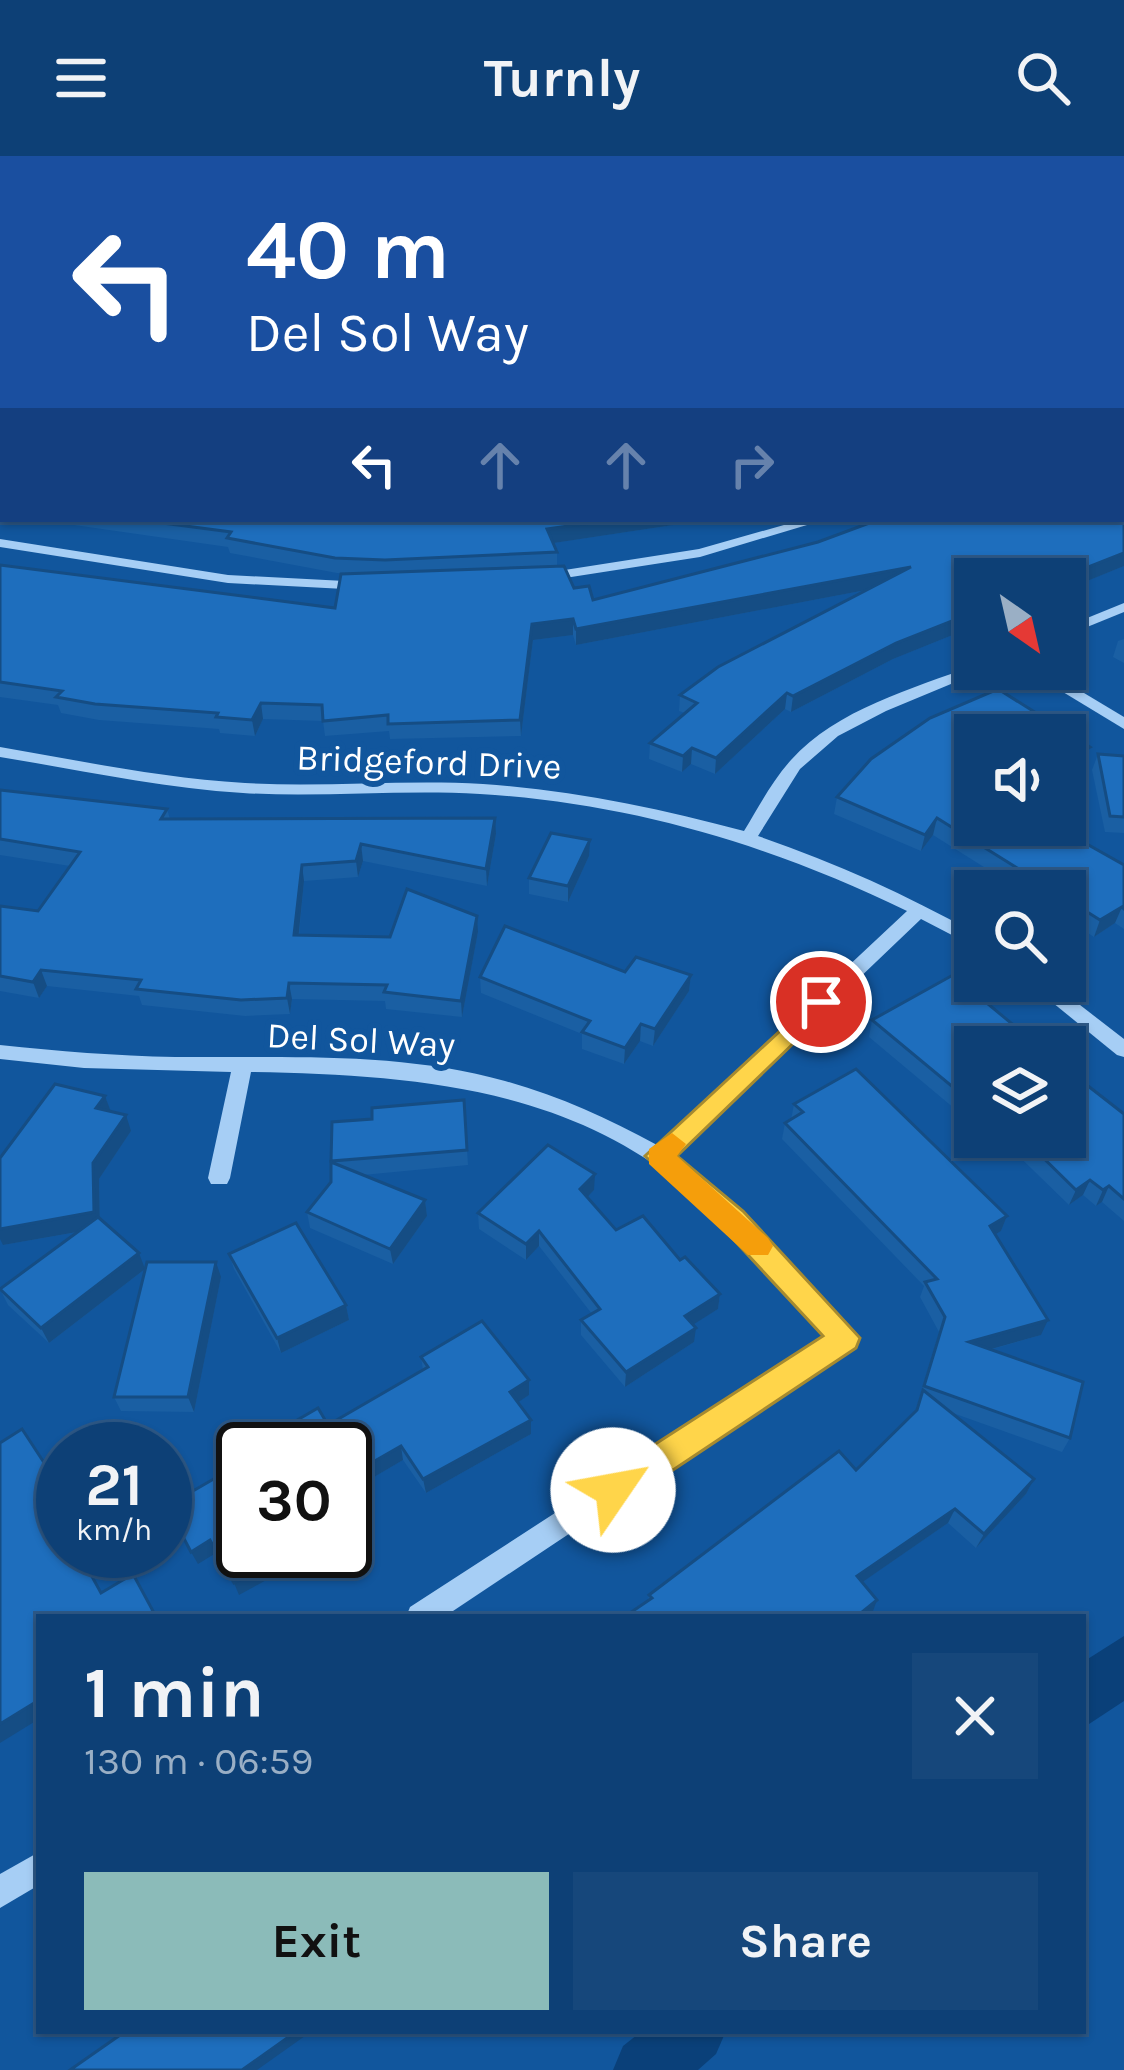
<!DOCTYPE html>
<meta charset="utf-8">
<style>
:root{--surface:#0d4076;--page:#16477b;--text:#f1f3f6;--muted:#9aafc5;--line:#2d5988;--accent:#8bbbb9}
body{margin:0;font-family:Karla,sans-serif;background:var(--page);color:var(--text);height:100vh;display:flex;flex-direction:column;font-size:45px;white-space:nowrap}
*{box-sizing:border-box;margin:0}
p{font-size:39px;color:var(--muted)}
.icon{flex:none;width:66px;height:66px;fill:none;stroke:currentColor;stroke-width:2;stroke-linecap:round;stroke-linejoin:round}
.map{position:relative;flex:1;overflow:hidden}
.panel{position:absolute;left:36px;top:1458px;width:1050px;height:420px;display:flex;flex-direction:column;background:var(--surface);border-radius:0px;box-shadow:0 3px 9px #0004,0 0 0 3px var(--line)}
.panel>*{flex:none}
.top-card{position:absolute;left:0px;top:0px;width:1125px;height:366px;box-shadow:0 3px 9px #0004,0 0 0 3px var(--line);background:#1a4fa0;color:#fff;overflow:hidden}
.needle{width:78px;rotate:146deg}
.controls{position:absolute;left:954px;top:402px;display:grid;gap:24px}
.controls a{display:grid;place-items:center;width:132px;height:132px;border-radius:0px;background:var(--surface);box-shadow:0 3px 9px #0004,0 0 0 3px var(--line);font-size:60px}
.speed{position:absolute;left:36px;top:1266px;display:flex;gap:24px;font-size:60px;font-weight:700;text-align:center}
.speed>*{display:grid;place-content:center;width:156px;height:156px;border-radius:50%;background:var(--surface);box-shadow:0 3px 9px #0004,0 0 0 3px var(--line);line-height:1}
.speed small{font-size:30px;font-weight:400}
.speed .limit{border:6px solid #111;border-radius:18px;background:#fff;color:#111}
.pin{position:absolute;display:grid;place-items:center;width:102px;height:102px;color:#fff;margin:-51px;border:6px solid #fff;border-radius:50%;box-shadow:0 3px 12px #0007}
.me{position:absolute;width:132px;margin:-66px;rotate:57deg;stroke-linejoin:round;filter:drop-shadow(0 0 9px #0008)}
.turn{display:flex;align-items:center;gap:42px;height:252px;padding:0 48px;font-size:54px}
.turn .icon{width:156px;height:156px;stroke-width:2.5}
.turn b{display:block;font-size:84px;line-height:102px}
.lanes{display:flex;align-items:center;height:114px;padding:0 48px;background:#0003;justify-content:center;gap:60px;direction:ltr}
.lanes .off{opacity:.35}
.round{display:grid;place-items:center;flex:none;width:126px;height:126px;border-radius:0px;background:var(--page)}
.summary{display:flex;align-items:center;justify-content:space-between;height:204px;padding:0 48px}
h1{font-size:72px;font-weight:700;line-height:90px}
.button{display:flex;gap:24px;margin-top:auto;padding:24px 48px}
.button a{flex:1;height:138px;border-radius:0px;background:var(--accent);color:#111;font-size:48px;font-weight:700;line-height:138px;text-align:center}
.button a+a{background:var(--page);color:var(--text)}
header{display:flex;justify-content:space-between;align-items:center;height:156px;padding:0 48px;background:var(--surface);font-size:54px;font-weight:700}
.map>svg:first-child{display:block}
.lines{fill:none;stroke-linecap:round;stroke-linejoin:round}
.canal{fill:#0a4079;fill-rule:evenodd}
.minor{fill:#a6cef5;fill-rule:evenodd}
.wall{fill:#1a5fa3}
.shaded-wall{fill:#154d84}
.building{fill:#1e6ebd;stroke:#154d84;stroke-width:3}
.route{fill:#ffd54a;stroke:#a68a30;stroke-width:3}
.slow{fill:#f59e0b}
.labels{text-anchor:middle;stroke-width:12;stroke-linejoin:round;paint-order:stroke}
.street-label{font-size:36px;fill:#fff;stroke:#11569d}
</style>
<header><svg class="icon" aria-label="menu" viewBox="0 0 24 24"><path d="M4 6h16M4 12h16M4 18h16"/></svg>Turnly<svg class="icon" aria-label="search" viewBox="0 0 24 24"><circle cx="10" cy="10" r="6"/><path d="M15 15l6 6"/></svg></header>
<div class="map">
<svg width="1124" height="1914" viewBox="0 0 1124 1914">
<rect width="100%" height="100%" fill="#11569d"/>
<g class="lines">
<g class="canal">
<path d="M1124,1480V1545L1083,1572V1506Z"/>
<path d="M642,1875H726L716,1898L698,1914H613L623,1890Z"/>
</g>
<g class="minor">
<rect x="1122" y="220" width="2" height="7"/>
<path d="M3,249V259L0,260V250Z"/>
<path d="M805,363H827L700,401L539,426L532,422L539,418L699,393Z"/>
<path d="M0,383L228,419L364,426L371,430L364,434L228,427L0,391Z"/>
<path d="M1124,447V456L1065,480V471Z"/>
<path d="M975,509V513H987L886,555L838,580L800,613L758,680C834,706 905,738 975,777V791L921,763L674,999C742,1048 796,1113 853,1175L857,1182L853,1189L444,1461H406L410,1451L828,1180C779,1126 732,1067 673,1022C551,928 399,919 251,916L230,1022L227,1028H211L208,1022L231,916L84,912L0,903V889C58,895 116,900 175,901C283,902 399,895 505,925C559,940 607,962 657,989L907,755C772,689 630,647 480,638C401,633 322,642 243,637C161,632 81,614 0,601V591C81,605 162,622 245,627C324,632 403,623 483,628C572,634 658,652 744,675C758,652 772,625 791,604C837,553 912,533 975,509Z"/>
<path d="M1025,513H1044L1124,561V573Z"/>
<path d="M1026,825H1049L1124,883V901L1117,899Z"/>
<path d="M39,1696V1729L0,1752V1718Z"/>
</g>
</g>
<g class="wall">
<path d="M1124,247V410L893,503L791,556L785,553L715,618L691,608L682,616L649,603L650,587L685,557L679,555L680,539L866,434L576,489L573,479L533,484L521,580L390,583L389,575L325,580L323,565L263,563L255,580L220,577L219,573L99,564L61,557L58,549L0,541V409L335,452L355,418L337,417L230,397L228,391L32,363H713L553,387L557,396V411L574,432L593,444L1122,363Z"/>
<path d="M1124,483V507L1113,501L1118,485Z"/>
<path d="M998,533L1090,591L1084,607L1065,617V579H975V669H1053L1124,709V773L1115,767L1094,781L1065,762V735H1022L933,679L921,695L834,658L837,641L871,603L930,562Z"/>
<path d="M1098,598L1124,600V677L1105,676L1092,614Z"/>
<path d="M0,634L167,653L170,663L496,678L487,730L363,705L358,721L304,725L299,779L390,781L478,776L462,861L386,853L385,845L292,843L290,858L245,860L142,849L139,840L47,830L39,842L0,835V750L38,755L70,710L0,699Z"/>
<path d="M589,700L568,746L529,738V722Z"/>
<path d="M625,816L691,819L689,835L653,890L640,885L624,908L582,893V878L481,837L480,821Z"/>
<path d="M872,864L975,891V957L971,953L961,958L869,881Z"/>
<path d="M105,940L110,955L131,975L99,1023L100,1064L145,1112L221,1121L194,1256L121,1255L114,1241L145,1113L49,1187L8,1149L0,1133L78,1076L3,1089Z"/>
<path d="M464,944L468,1009L363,1019L425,1044L427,1060L393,1108L310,1072L307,1056L331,1026L332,966L372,963Z"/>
<path d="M794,948L1007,1060L1001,1075L995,1078L1041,1179L989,1194L1070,1282L1062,1296L950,1256L1034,1323L1026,1338L976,1392L948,1367L862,1426L872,1458L648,1445L649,1439L856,1314L915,1256L939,1176L920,1141L924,1130L782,983L785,967L791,964Z"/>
<path d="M1124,958V1065L1102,1046L1096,1050L1083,1039L1069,1049L999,981H1065Z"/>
<path d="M594,1034L587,1041L616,1074L680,1104L720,1138L718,1153L693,1168L694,1186L625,1231L581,1179V1164L592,1158L539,1090L526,1104L479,1073L478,1057Z"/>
<path d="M229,1098L346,1149L349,1164L281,1197L234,1113Z"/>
<path d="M421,1201L529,1239L518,1246L531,1278L426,1337L403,1304L346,1337L363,1372L345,1381L328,1269L423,1214Z"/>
</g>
<g class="shaded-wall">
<path d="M3,199V216L0,218V201Z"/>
<path d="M620,363H713L547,388V373Z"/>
<path d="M1124,397V410L1065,434V423H1058Z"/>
<path d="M911,411L908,426L576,489V473Z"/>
<path d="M975,456V470L893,503L791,556L793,540L896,487Z"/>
<path d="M573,463V479L533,484L521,580L520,564L532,468Z"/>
<path d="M787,537L785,553L715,618L716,602Z"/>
<path d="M261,547L263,563L255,580L252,564Z"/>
<path d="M1090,591L1084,607L1065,617V603Z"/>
<path d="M692,592L691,608L682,616L683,600Z"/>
<path d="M495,662L496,678L487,730L486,713Z"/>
<path d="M937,662L933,679L921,695L925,679Z"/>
<path d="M590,684L589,700L568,746V730Z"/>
<path d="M361,688L363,705L358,721L356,705Z"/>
<path d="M302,709L304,725L297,795L294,779Z"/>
<path d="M1122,751L1115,767L1094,781L1100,764Z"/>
<path d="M477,760L478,776L462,861L461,845Z"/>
<path d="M41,814L47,830L39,842L33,826Z"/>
<path d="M691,819L689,835L653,890L655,873Z"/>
<path d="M289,827L292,843L290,858L287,842Z"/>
<path d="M641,868L640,885L624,908L625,892Z"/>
<path d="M975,937L971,953L961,958L966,942Z"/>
<path d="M105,940L111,956L96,952Z"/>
<path d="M126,959L131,975L99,1023L100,1072L3,1089L0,1083V1073L93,1007Z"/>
<path d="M595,1018L594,1034L580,1049V1033Z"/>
<path d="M1090,1024L1083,1039L1069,1049L1076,1034Z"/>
<path d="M1109,1030L1102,1046L1096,1050L1103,1034Z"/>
<path d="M425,1044L427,1060L393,1108L390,1093Z"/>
<path d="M1007,1060L1001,1075L984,1085L990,1070Z"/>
<path d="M539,1075V1090L526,1104V1088Z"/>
<path d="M139,1097L145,1113L49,1187L41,1172Z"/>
<path d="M216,1106L221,1121L194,1256L188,1241Z"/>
<path d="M720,1138L718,1153L683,1175L685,1160Z"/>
<path d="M346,1149L349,1164L281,1197L277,1182Z"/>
<path d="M1048,1164L1041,1179L963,1201L969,1186Z"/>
<path d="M696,1172L694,1186L625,1231L626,1216Z"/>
<path d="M529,1224V1239L511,1251L510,1236Z"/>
<path d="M531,1264V1278L426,1337L423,1323Z"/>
<path d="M401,1290L403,1304L345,1338V1322Z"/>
<path d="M1034,1323L1026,1338L976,1392L984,1378Z"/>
<path d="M58,1328L63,1336V1346L56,1350L63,1366L47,1335Z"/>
<path d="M955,1353L948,1367L851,1434L857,1420Z"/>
<path d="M359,1358L363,1372L345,1381V1366Z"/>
<path d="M210,1384L216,1397L198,1408L191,1396Z"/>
<path d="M292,1395H320L239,1439L234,1427Z"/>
<path d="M877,1444L872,1458L867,1461H856Z"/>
<path d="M36,1546L39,1549V1563L0,1587V1568Z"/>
<path d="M297,1875H312L257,1914H242Z"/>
</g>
<g class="building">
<path d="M0,0H566L573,3H3V0Z"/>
<path d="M0,12H3V93L0,92Z"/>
<path d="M0,179H3V199L0,201Z"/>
<path d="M1122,246L1124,247V397L1058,423H975V456L896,487L793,540L787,537L716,602L692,592L683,600L650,587L697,547L680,539L718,511L911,411L576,473L573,463L532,468L520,564L388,568V559L323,565L322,549L261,547L252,564L216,561L218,557L95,548L56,541L62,535L0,526V409L335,452L341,418L564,410L574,432L589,430L593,444L818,386L880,363H1122Z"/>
<path d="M3,282V343L0,342V284Z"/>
<path d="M132,363H620L547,373L557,396L385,404L335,402L227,382L231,376Z"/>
<path d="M998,533L1090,591L1065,603V579H975V669H1053L1124,709V753L1122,751L1100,764L1065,742V735H1054L937,662L925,679L837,641L871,603L930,562Z"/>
<path d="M1098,598L1124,600V661L1110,660Z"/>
<path d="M0,634L167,653L161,663L495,662L486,713L361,688L356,705L302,709L294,779L390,781L407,733L477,760L461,845L384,836L387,829L289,827L287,842L241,844L136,833L141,824L41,814L33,826L0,820V750L38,755L80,696L0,683Z"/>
<path d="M551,677L590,684L568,730L529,722Z"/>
<path d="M505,770L625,816L636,801L691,819L655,873L641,868L625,892L582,876L590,865L480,821Z"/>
<path d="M953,819L1040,891H975V937L966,942L872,864Z"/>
<path d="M1065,912L1124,958V1043L1109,1030L1103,1034L1090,1024L1076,1034L1022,981H1065Z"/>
<path d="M856,913L1007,1060L990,1070L1048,1164L969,1186L1083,1226L1070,1282L924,1230L945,1161L925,1126L937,1123L785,967L803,956L794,948Z"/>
<path d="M55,928L105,940L96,952L126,959L93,1007L94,1056L0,1073V1002Z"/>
<path d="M464,944L467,994L331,1005L332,966L372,963V952Z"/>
<path d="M548,989L595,1018L580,1033L616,1074L643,1060L680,1104L685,1101L720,1138L685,1160L696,1172L626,1216L581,1164L600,1153L539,1075L526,1088L478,1057Z"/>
<path d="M331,1006L425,1044L390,1093L307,1056L331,1026Z"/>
<path d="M98,1061L139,1097L41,1172L0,1133Z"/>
<path d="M296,1067L346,1149L277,1182L229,1098Z"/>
<path d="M147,1106H216L188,1241H114Z"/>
<path d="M482,1165L529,1224L510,1236L531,1264L423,1323L401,1290L345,1322V1293L249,1292L318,1252L328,1269L428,1211L421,1201Z"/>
<path d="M923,1234L1034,1323L984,1378L955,1353L857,1420L877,1444L856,1461H624L652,1442L649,1439L839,1295L856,1314L917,1254Z"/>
<path d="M22,1273L58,1328L47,1335L63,1366V1395H78L101,1437L133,1418L153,1455L145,1461H39V1552L36,1546L0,1568V1287Z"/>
<path d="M243,1306V1395H292L234,1427L210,1384L191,1396L167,1350Z"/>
<path d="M345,1335L359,1358L345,1366Z"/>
<path d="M119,1875H297L242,1914H70L120,1879Z"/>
</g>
<path class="route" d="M821,837L830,840V852L677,1000L743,1055L860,1182L856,1192L625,1346L613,1350L601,1346L596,1334L601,1323L823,1180L722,1071L645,1000Z"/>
<path class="slow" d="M672,977L686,988L677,1000L768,1082L773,1090L768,1099H748L649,1008V993Z"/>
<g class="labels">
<g class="street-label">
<text transform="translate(429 605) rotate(2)" y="13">Bridgeford Drive</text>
<text transform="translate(361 883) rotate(3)" y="13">Del Sol Way</text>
</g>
</g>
</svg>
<div class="controls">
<a><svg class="needle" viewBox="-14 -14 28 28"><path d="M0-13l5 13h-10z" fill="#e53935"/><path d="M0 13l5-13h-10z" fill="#9aafc5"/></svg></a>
<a><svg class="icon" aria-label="sound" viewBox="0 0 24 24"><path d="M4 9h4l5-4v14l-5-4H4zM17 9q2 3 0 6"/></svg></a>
<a><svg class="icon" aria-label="search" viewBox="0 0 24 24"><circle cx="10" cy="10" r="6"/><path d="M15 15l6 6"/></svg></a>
<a><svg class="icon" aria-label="layers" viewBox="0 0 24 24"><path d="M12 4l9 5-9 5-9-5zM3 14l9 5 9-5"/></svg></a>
</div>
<div class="speed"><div>21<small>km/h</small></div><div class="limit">30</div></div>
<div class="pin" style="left:821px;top:846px;background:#d93025"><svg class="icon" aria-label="arrive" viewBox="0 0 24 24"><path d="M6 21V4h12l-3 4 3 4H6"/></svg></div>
<svg class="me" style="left:613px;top:1334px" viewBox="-20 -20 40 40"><circle r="19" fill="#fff"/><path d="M0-13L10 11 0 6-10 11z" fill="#ffd54a"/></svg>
<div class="top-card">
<div class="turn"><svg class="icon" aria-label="left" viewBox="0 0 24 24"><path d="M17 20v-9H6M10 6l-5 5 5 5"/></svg><div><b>40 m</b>Del Sol Way</div></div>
<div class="lanes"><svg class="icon" aria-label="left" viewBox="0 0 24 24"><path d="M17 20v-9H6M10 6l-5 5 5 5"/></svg><svg class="icon off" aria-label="ahead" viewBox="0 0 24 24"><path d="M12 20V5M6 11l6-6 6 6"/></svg><svg class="icon off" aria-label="ahead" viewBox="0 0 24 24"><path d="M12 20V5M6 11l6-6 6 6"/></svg><svg class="icon off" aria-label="right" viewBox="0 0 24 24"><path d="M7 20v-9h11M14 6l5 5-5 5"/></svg></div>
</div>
<section class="panel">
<div class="summary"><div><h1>1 min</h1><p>130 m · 06:59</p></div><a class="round"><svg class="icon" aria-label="close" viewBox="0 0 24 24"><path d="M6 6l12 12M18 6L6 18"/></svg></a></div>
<div class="button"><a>Exit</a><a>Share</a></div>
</section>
</div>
